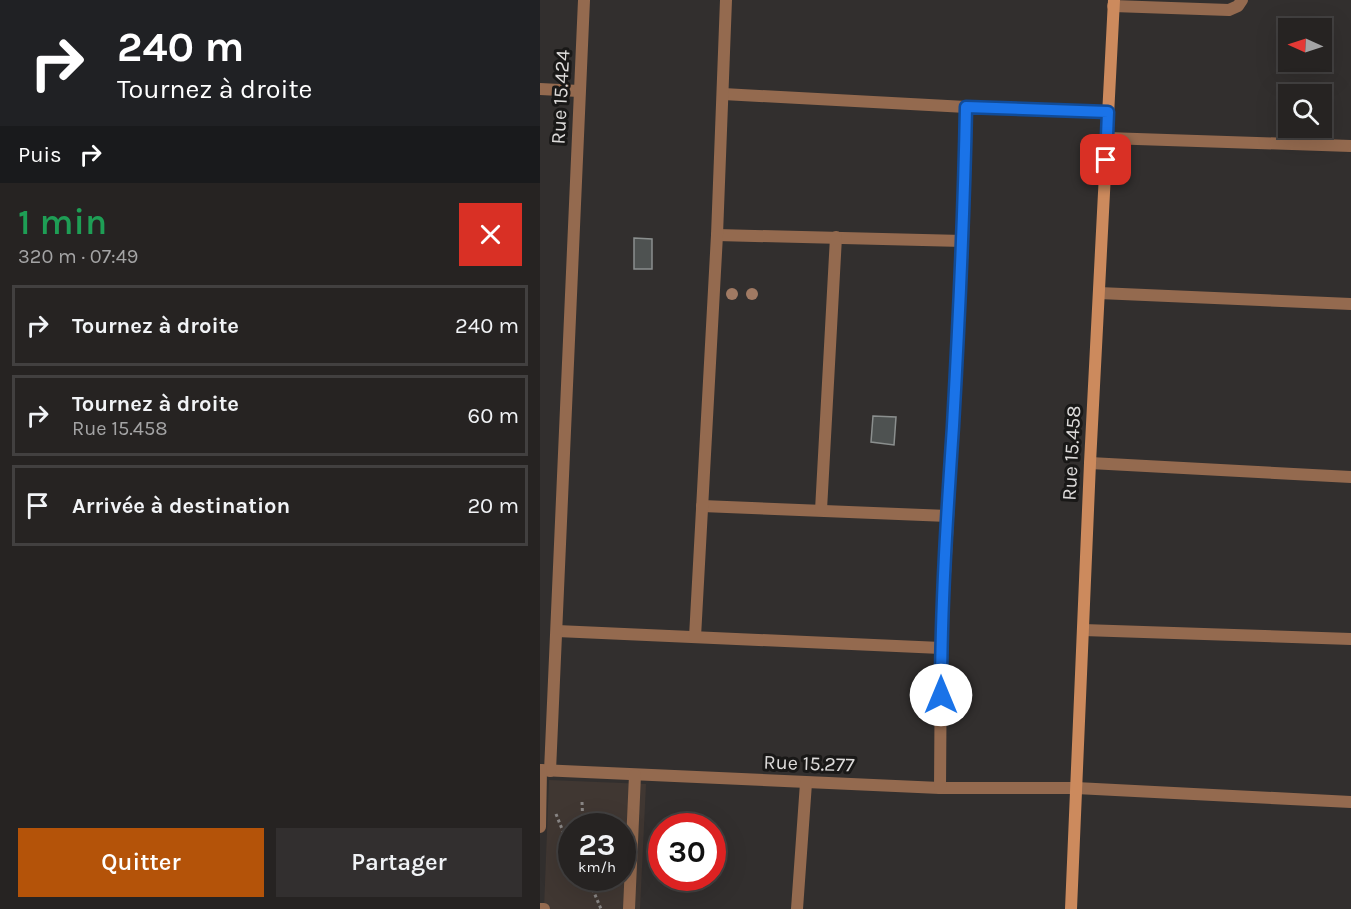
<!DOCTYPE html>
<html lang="fr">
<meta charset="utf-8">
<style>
:root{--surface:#262322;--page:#322f2f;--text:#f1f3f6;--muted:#a4a4a5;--line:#424040;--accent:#b45309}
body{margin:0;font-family:Karla,sans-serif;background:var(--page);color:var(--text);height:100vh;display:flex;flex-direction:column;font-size:22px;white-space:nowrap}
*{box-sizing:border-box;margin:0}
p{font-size:20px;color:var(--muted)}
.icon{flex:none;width:33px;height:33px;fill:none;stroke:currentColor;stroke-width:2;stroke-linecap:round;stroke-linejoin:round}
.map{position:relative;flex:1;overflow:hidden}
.sheet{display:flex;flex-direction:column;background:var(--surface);width:540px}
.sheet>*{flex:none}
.hud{background:#202124;color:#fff;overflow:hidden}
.needle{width:39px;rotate:273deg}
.buttons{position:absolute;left:738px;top:18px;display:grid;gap:12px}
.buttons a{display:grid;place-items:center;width:54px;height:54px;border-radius:0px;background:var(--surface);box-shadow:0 6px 24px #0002,0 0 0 2px var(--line);font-size:30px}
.speed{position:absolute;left:18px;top:813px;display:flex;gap:12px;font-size:30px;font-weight:700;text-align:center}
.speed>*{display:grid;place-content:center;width:78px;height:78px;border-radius:50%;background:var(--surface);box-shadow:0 6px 24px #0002,0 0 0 2px var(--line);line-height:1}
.speed small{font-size:15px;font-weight:400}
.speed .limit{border:9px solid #d22;background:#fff;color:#111}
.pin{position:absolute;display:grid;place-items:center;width:51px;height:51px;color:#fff;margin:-26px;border-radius:12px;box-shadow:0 3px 9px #0006}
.me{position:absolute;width:66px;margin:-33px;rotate:0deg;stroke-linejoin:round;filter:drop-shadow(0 0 4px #0008)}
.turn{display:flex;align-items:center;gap:21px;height:126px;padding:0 18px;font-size:27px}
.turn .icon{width:78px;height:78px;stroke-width:2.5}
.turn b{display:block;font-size:42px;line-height:51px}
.then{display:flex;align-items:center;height:57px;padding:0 18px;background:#0003;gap:12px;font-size:22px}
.round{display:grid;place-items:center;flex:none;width:63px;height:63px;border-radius:0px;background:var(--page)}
.summary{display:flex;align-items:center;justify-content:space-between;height:102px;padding:0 18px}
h1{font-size:36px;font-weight:600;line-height:45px;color:#1e9e55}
.button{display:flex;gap:12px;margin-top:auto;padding:12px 18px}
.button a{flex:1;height:69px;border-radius:0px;background:var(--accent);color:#fff;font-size:24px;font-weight:600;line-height:69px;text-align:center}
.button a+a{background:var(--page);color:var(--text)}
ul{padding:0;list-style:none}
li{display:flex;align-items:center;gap:18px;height:81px;margin:0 12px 9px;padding:0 6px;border:3px solid var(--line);border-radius:0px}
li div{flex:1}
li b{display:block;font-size:22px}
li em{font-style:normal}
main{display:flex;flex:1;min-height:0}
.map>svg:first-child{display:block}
.built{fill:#403732;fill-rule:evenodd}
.building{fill:#4e5251;stroke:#8b8f8e;stroke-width:1.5}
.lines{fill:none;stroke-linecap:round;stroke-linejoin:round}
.path{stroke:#898685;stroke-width:3;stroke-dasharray:3 3;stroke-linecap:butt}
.street{stroke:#946a4f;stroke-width:12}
.secondary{stroke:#cc8a5d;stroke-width:12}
.tree{fill:#a17a63}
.route-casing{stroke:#114b97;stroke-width:15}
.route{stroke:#1a73e8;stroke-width:10}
.labels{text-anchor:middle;stroke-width:6;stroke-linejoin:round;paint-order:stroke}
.street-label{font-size:20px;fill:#dddbda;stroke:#191817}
</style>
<main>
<section class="sheet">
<div class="hud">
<div class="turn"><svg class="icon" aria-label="right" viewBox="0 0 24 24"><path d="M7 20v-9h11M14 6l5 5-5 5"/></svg><div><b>240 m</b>Tournez à droite</div></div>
<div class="then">Puis<svg class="icon" aria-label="right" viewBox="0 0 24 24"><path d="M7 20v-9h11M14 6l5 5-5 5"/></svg></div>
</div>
<div class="summary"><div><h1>1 min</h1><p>320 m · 07:49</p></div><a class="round" style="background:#d93025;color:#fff"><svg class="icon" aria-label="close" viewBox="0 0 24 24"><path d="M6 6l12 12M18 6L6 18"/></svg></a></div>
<ul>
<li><svg class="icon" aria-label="right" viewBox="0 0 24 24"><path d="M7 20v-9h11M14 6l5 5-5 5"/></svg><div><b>Tournez à droite</b></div><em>240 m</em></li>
<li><svg class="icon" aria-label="right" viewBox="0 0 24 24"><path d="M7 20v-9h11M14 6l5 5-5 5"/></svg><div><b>Tournez à droite</b><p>Rue 15.458</p></div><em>60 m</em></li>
<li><svg class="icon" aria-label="arrive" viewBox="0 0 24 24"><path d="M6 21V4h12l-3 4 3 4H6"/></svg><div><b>Arrivée à destination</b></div><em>20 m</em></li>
</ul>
<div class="button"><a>Quitter</a><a>Partager</a></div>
</section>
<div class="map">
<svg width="811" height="909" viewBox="0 0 811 909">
<rect width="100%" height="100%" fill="#322f2e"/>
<path class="built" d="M9,780L106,784L100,909H4ZM32,826H82V878H32Z"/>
<g class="building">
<path d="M94,238L112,239V269H94Z"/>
<path d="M333,416L356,417L354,445L331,442Z"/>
</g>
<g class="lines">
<g class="path">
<path d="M42,802L43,826"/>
<path d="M16,814L32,854"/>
<path d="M48,878L61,909"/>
</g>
<g class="street">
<path d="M573,6L689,10L698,6L702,0"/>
<path d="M0,89L39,91"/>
<path d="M183,94L426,107L568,112"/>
<path d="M567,138L811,146"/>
<path d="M177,235L423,241"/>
<path d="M559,293L811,304"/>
<path d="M550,463L811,477"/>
<path d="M162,506L408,516"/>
<path d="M281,510L296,237"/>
<path d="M543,630L811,639"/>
<path d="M17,631L401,648"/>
<path d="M155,637L177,235L186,0"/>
<path d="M0,770L400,788H536L811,802"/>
<path d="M10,771L44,0"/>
<path d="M400,788L401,648L423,241L426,107"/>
<path d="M0,827L1,770"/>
<path d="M0,909H4"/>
<path d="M89,909L95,775"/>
<path d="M257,909L266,783"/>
</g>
<path class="secondary" d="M531,909L550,463L574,0"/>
</g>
<g class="tree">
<circle cx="192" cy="294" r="6"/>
<circle cx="212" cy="294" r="6"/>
</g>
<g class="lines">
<defs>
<path id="route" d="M401,695C401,605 407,515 413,426C419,320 424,214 426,107L568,112L566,160"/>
</defs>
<use href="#route" class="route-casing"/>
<use href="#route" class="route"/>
</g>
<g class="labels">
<g class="street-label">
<text transform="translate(20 97) rotate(-87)" y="7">Rue 15.424</text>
<text transform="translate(531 453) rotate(-87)" y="7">Rue 15.458</text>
<text transform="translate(269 763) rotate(2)" y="7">Rue 15.277</text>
</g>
</g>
</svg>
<div class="buttons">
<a><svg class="needle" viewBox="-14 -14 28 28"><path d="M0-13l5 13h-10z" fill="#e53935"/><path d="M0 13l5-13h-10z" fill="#a4a4a5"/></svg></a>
<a><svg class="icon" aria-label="search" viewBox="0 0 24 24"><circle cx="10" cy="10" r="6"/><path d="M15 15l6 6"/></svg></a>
</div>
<div class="speed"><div>23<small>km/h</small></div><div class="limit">30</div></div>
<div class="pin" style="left:566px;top:160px;background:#d93025"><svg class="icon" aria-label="arrive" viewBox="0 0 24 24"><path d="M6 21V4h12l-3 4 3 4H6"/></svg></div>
<svg class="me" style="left:401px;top:695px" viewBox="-20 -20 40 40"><circle r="19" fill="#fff"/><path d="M0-13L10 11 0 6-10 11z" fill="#1a73e8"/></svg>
</div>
</main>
